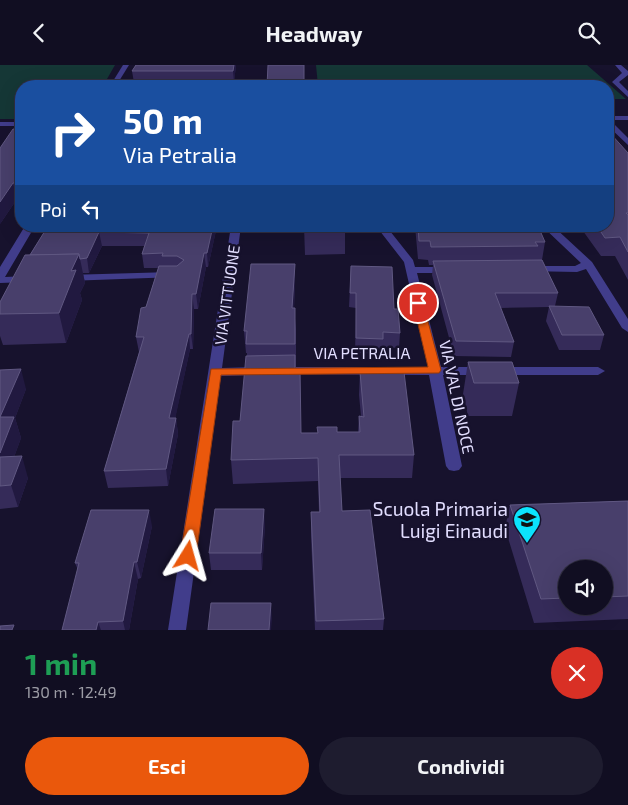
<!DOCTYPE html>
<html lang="it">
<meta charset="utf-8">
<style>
:root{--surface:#110e22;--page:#1e1c2f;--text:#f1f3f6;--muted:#9c9ca5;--line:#302e40;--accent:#ea580c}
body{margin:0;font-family:"Exo 2",sans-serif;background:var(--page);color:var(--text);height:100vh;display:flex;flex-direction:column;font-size:19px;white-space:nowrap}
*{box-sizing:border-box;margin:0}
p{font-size:16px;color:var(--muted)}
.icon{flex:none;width:28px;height:28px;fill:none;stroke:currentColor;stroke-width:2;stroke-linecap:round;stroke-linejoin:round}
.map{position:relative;height:565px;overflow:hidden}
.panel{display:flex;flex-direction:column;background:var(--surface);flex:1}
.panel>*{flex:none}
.top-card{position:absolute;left:15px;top:15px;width:599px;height:152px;border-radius:20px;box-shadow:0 5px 20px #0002,0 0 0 1px var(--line);background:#1a4fa0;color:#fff;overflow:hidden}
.tools{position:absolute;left:558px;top:495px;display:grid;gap:10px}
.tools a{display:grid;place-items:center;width:55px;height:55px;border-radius:50%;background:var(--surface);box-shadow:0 5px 20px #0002,0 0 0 1px var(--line);font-size:25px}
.pin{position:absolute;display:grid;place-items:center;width:42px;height:42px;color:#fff;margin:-21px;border:2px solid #fff;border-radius:50%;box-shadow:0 1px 5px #0007}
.me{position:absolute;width:55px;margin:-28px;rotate:8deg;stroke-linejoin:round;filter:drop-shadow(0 0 4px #0008)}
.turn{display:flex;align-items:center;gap:18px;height:105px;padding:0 25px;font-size:22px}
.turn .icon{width:65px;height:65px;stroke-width:2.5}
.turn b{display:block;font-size:35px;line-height:42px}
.then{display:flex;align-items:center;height:48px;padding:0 25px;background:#0003;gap:10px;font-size:19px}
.round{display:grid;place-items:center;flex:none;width:52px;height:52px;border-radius:26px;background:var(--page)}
.headline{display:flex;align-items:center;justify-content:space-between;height:85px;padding:0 25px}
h1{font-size:30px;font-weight:700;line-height:38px;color:#1e9e55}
.button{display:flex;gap:10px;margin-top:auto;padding:10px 25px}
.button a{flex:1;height:58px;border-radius:30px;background:var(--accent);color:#fff;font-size:20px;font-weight:700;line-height:58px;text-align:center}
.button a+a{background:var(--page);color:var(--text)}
header{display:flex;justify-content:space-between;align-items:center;height:65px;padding:0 25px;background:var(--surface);font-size:22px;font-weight:700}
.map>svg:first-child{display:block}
.green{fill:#153736}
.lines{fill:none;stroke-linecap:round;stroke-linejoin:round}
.minor{fill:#413d8b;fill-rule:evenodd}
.wall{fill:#352b59;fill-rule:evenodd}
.shaded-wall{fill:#211940}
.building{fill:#483f6b;stroke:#605882}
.route{fill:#ea580c;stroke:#983908}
.labels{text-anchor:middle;stroke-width:5;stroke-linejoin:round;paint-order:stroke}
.street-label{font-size:16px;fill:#e2deff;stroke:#17122d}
.near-poi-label{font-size:19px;fill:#e2deff;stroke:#17122d;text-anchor:end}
</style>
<header><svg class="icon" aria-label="back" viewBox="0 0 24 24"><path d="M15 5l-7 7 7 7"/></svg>Headway<svg class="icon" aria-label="search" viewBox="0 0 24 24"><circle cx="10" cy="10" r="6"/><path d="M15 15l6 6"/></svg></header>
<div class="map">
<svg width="628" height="565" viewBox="0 0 628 565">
<rect width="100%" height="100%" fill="#17122d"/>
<g class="green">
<path d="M0,0H115L103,21H21V54H0Z"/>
<path d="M316,0H587L626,34H608V21H318Z"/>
</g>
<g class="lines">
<g class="minor">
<path d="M123,0H129L116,21H110Z"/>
<path d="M615,0H621L628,6V10L619,17L628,26V32L612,17L622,8Z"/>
<path d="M608,51H628V55H610L628,73V80L608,61Z"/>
<rect x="0" y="57" width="21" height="4"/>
<path d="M25,161H35L5,212L27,211L32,214L27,217L0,218V202Z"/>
<path d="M231,161H241L222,303L260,302L267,306L260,310L221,311L186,565H168Z"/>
<path d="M376,161H386L413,195L415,202H449L454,205L449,208H417L441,302H598L605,306L598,310H443L462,401L459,405L454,406L449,405L446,401L429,310L278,309L276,306L283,302H428L404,197Z"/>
<path d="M542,161H553L592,197L628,254V267L622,263L586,204L577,207L525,206L524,204L525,202L529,201H575L581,198Z"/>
<path d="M172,207L176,208L177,210L176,212L67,216L62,213L67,210Z"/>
</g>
</g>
<g class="wall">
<path d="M136,0H236L234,17L134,18L132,6Z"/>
<path d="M21,65V134H17L0,159Z"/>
<path d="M628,88V215L615,191H601L583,166H579L576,161H608Z"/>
<path d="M48,161H217L208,202H206L198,244H194L193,284H190L175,353H176L178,369L168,421L108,423L104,406L139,287L136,272L146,242L158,203H144L142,189L144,181H102L89,208H83L85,218L80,228L82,235L66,278L3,280L0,271V237Z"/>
<path d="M304,161H345V189L305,190Z"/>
<path d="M415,161H538L545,177L542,195L558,228L555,241L604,270L600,285H559L546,256L549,242L501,243L514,277L511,292L454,291L432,210L433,200H429L428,195L418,194Z"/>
<path d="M295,199V219L294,243L296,264V305L301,368L358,367L359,351H361L359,330L360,307L414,390L412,413H340L342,446L384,554L383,565H315L311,471V447H319L318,416L233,419L231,395L240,356L247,291V288H246L244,266Z"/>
<path d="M351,201L394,244L400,268L399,283L383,282L382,289L355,288L356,243L349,242Z"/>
<path d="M468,297L519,318L512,351H468L463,329Z"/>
<path d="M0,305L26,324L15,353L21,373L14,392L28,413L18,442L0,444Z"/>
<path d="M628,436V554L534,558L505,463L510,440ZM566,504H604V541H566Z"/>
<path d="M265,460L262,505H211L209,488Z"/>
<path d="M152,461L141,513L138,514L129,565H62L78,505L75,498Z"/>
</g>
<g class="shaded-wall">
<path d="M234,0H236L234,17L233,6Z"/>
<path d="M21,111V134L17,118Z"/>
<path d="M13,118L17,134L0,159V137Z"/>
<path d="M213,161H217L208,202L207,188Z"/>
<path d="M99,167L102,181L89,208L87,193Z"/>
<path d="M204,188L206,202L198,244L196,229Z"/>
<path d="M79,189L85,218L80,228L82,235L66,278L59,248L71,206Z"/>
<path d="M295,199V219L293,264L292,243Z"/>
<path d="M192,229L194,244L193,284L191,269Z"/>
<path d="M189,269L190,284L172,369L169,353Z"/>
<path d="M21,304L26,324L15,353L21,373L6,414L0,397V352Z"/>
<path d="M176,353L178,369L168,421L166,404Z"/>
<path d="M22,391L28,413L18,442L11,420Z"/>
<path d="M264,444L265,460L262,505L261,488Z"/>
<path d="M149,445L152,461L141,513L137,497Z"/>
<path d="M134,497L138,514L129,565H125L123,556Z"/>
<path d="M271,538L272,554L271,565H269Z"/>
<path d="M98,557L101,565H96Z"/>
</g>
<g class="building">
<path d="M136,0H234L233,6H132Z"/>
<path d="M268,0H304V21H296L292,17V21H267Z"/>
<path d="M13,64L21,65V111L17,118H13L0,137V83Z"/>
<path d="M608,68H610L628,88V148H626L628,150V187L620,172L605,173L597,161H608Z"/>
<path d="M48,161H213L207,188H204L196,229H192L191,269H189L169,353H176L166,404L104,406L144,272H136L141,243L146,242L159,201H177L184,195L177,191H162L163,188L142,189L149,168L99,167L87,193L80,194L79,189L30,190Z"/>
<path d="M305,161H345L305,162Z"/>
<path d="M418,161H538L545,177H535L538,181L431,182L430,176H419Z"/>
<path d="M79,189L71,206L76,205L59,248L0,249V237L25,190Z"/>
<path d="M542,195L558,228H495L514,277L456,276L433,196Z"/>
<path d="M251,199H295L292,243H295V279H246L247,266H244Z"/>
<path d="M351,201L392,202L394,244H398L400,268L383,267V274L356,273V228H350Z"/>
<path d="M549,241L589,242L604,270H562Z"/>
<path d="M295,290V305H300L301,368H318L317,362H337V367H360L359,351L364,352L360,307H404L414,390H339L342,446L370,445L384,554L316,556L311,447H320L318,393L231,395L233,356H240L246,291Z"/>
<path d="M468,297H512L519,318H474Z"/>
<path d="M21,304L0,352V305Z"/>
<path d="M0,352H14L0,388Z"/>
<path d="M22,391L11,420L0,421V392Z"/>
<path d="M628,436V531L604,532V504H566V533L541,534L510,440Z"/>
<path d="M215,444H264L261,488H209Z"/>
<path d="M91,445H149L137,497H134L123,556L98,557L96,565H62L79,498H75Z"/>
<path d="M211,538H271L269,565H208Z"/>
<path d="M14,560L12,565H0V561Z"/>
</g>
<path class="route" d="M418,235L423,238L441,305L439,308L221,310L196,491L193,496L188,497L182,496L180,491L211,304L428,302L413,238Z"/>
<defs>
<symbol id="school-pin" viewBox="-11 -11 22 30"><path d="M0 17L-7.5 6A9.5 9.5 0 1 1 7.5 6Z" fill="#0be3fd" stroke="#17122d"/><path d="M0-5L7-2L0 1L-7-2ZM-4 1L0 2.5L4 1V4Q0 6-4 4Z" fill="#111"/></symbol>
</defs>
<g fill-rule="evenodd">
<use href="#school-pin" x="511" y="439" width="32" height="43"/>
</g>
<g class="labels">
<g class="street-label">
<text transform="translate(227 230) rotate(-82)" y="6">VIA VITTUONE</text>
<text x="362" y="294">VIA PETRALIA</text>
<text transform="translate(457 332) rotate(78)" y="6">VIA VAL DI NOCE</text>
</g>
<g class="near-poi-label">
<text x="508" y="451">Scuola Primaria<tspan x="508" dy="22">Luigi Einaudi</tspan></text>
</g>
</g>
</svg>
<div class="tools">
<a><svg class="icon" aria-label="sound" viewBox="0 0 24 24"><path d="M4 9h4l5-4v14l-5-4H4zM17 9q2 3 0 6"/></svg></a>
</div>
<div class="pin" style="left:418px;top:238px;background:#d93025"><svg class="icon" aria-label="arrive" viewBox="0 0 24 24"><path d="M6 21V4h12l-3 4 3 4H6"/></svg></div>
<svg class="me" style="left:188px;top:491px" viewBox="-20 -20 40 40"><path d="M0-17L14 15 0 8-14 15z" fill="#ea580c" stroke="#fff" stroke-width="4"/></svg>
<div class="top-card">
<div class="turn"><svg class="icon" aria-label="right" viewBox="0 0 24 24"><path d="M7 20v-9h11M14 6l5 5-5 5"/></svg><div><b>50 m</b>Via Petralia</div></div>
<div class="then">Poi<svg class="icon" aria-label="left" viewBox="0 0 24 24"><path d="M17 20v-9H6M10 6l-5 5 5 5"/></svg></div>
</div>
</div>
<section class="panel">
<div class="headline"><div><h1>1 min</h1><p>130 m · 12:49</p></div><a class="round" style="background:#d93025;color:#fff"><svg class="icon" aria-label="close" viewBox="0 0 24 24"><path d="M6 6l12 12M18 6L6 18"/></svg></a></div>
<div class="button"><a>Esci</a><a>Condividi</a></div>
</section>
